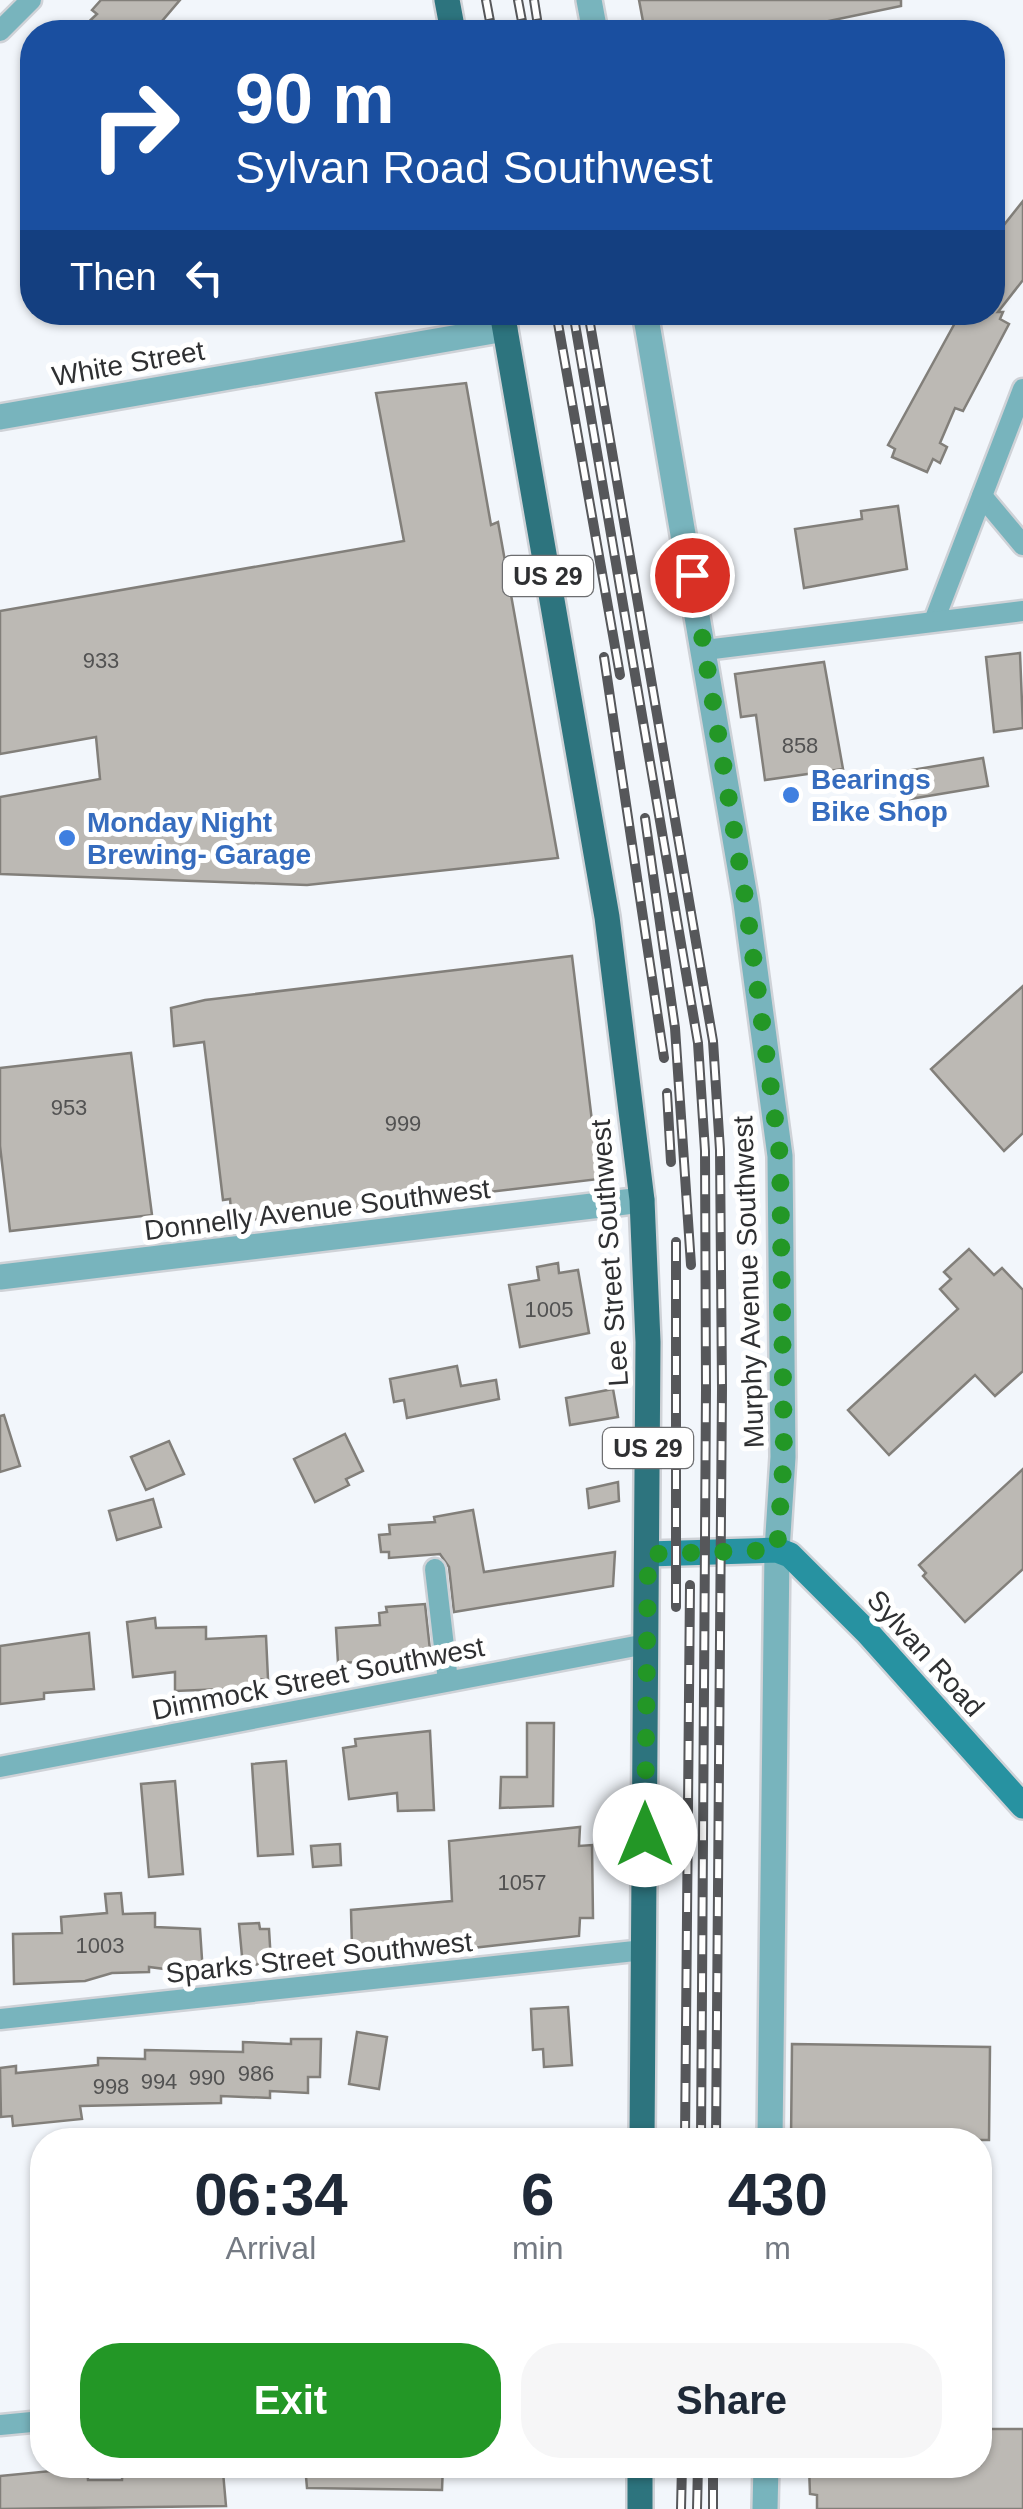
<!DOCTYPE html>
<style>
:root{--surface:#fff;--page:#f6f6f7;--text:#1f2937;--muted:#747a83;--accent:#239726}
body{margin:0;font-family:Arial,sans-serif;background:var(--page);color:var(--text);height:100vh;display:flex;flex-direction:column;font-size:38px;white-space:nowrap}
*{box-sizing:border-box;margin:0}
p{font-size:32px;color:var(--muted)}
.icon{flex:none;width:55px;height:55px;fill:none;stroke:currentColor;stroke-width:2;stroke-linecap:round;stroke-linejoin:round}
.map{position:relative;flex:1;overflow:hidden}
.drawer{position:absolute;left:30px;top:2128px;width:962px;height:350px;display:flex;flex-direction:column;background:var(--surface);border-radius:40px;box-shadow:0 2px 8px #0004}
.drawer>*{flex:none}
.guide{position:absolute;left:20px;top:20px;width:985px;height:305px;border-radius:40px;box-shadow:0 2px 8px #0004;background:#1a4fa0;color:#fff;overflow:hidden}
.pin{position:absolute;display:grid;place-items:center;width:85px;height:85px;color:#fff;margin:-42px;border:5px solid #fff;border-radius:50%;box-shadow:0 2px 10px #0007}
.me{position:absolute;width:110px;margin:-55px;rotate:0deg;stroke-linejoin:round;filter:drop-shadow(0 0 8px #0008)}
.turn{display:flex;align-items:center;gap:35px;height:210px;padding:0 50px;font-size:45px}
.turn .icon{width:130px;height:130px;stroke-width:2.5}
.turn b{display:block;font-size:70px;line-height:85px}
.then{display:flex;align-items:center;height:95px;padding:0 50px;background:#0003;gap:20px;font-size:38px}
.eta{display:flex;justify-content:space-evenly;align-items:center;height:170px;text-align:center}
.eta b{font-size:60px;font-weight:600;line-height:70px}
.primary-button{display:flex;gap:20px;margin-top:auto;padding:20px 50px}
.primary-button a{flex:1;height:115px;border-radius:40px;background:var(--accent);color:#fff;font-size:40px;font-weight:600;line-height:115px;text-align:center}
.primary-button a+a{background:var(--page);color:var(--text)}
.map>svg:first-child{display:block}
.building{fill:#bcb9b4;stroke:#827f7a;stroke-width:2.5}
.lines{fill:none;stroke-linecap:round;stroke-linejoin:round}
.minor-casing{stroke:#cfd2d7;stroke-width:25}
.tertiary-casing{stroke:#cfd2d7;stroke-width:30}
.secondary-casing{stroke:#cfd2d7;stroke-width:30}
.primary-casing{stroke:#cfd2d7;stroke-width:30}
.minor{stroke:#78b4bd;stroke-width:20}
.tertiary{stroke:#78b4bd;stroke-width:25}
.secondary{stroke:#2792a1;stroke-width:25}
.primary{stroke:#2d747e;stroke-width:25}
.rail-casing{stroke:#56575a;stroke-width:10}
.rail{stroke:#fff;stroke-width:6;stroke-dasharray:19;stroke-linecap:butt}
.route{stroke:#239726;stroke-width:18;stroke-dasharray:0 32.4}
.shop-dot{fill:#3f7fe0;stroke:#fff;stroke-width:4}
.labels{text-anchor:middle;stroke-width:10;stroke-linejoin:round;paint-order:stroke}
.number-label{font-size:22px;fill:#525252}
.shield{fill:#fff;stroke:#6d6e70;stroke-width:2.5}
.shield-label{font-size:25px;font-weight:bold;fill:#2f3032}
.street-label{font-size:28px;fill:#2f3032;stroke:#fff}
.shop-label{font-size:28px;font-weight:bold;fill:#366cbe;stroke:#fff;text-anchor:start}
</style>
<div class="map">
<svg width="1023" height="2509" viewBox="0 0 1023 2509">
<rect width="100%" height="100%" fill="#f2f6fb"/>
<g class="building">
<path d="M101,0H180L163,20L176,32H78L97,14L92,10Z"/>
<path d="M639,0H901V6L776,32H645Z"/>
<path d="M1023,201V280L998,312H1003L1000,319L1009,324L963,411L955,408L940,443L947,447L940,463L933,459L927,472L892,457L895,449L888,445L961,312H992V240Z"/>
<path d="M466,383L491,525L498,522L558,858L307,885L0,874V797L100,779L96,737L0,754V611L404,541L376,393Z"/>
<path d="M898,506L907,569L804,588L795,529L862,519L861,511Z"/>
<path d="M1020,653L1023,728L994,732L986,657Z"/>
<path d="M824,662L843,769L765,780L756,715L741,717L735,674Z"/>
<path d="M983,758L988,786L910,799L906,771Z"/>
<path d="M572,956L599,1179L232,1222L230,1199L223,1200L204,1042L174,1046L171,1008L205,1000Z"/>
<path d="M1023,986V1133L1004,1151L931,1069Z"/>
<path d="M131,1053L152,1215L10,1231L0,1146V1068Z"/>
<path d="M969,1249L994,1275L1002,1268L1023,1290V1371L995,1396L975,1375L889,1455L848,1410L958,1309L940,1289L951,1279L944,1272Z"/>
<path d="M558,1263L559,1273L578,1270L589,1333L520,1347L509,1285L539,1280L537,1267Z"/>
<path d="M457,1366L461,1386L496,1380L499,1399L407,1418L404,1400L394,1402L390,1379Z"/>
<path d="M613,1389L618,1417L570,1425L566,1398Z"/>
<path d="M4,1415L20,1466L0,1472V1416Z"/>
<path d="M345,1434L363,1471L346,1479L349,1485L315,1502L294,1459Z"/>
<path d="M169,1441L184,1474L146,1490L131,1457Z"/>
<path d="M1023,1469V1569L965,1622L923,1576L926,1573L919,1565Z"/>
<path d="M618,1482L619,1501L589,1508L587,1489Z"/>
<path d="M153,1499L161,1527L117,1540L109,1511Z"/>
<path d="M473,1510L484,1572L615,1552L613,1586L454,1612L449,1567L440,1554L389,1558V1552H381L379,1535L390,1534L389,1525L435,1522L434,1517Z"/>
<path d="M425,1604L431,1659L338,1663L336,1628L380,1625L379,1613L387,1612L386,1607Z"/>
<path d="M155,1618L156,1628L206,1627V1639L266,1636L268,1679L250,1680L251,1688L175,1691V1672L133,1677L127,1622Z"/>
<path d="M89,1633L94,1689L44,1693V1699L0,1704V1646Z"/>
<path d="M527,1723H554L553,1806L500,1808L501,1777H527Z"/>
<path d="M430,1731L434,1810L398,1811L397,1793L349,1799L343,1748L356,1746L355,1739Z"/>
<path d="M286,1761L293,1854L258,1856L252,1764Z"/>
<path d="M175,1781L183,1874L149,1877L141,1784Z"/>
<path d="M580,1827L579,1846L592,1845L593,1918H580L579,1936L454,1950V1940L352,1948L351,1910L452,1901L449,1841Z"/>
<path d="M340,1844L341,1865L313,1867L311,1846Z"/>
<path d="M121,1893L123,1914L155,1913V1927L200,1929L203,1974L149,1967V1972L112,1973L85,1981L14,1984L13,1934L62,1933L61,1917L107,1913L105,1894Z"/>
<path d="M259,1923L260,1929H269L271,1962L243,1967L239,1924Z"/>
<path d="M568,2007L572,2065L544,2067L543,2049L533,2050L531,2009Z"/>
<path d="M357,2032L387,2037L379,2089L349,2084Z"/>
<path d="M291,2039H321L320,2077H308V2093L270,2091V2098L221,2096V2103L80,2106L82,2119L13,2126L12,2116L1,2117L0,2068L16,2066V2073L98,2065V2058L145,2059V2050L243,2052V2042L291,2044Z"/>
<path d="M792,2044L990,2047L989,2140H791Z"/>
<path d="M980,2429H1023V2509H817V2495L810,2494L809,2467L815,2465H980Z"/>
<path d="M61,2465H87L88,2480H122L123,2465H213L214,2472H223L226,2506L0,2509V2476L62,2470Z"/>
<path d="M305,2465H443L442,2490L307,2488Z"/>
</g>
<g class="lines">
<defs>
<g id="minor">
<path d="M0,31L31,0"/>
<path d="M982,496L1023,545"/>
<path d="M934,621L1023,389"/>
<path d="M705,650L1023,611"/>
<path d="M435,1569L448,1681"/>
<path d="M0,1767L646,1644"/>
<path d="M0,2019L644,1950"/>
<path d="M0,2425L42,2421"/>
</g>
<g id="tertiary">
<path d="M589,0L595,32"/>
<path d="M645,312L746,903L780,1156L783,1457L777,1550L770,2140"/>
<path d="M0,417L505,329"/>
<path d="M0,1277L642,1200"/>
<path d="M765,2509L766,2465"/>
</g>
<path id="secondary" d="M648,1554L777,1550L790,1555L868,1633L1023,1806"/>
<g id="primary">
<path d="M447,0L453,32"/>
<path d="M502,312L607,917L642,1200L648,1342L642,2140"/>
<path d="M640,2509V2465"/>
</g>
</defs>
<use href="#minor" class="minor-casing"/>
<use href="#tertiary" class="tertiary-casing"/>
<use href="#secondary" class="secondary-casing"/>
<use href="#primary" class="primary-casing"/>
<use href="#minor" class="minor"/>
<use href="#tertiary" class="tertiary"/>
<use href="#secondary" class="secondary"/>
<use href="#primary" class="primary"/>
<defs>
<g id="rail">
<path d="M486,0L492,32"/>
<path d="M518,0L524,32"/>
<path d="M534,0L539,32"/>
<path d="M556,312L620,675"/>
<path d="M573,312L698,1043L705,1151L706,1389L701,2140"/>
<path d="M588,312L713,1041L720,1150L722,1388L716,2140"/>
<path d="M604,657L664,1058"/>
<path d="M645,818L675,1028L691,1265"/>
<path d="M667,1093L671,1162"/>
<path d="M676,1242V1607"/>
<path d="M685,2140L690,1585"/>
<path d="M681,2509L682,2465"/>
<path d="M697,2509L698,2465"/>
<path d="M713,2509V2465"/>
</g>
</defs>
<use href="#rail" class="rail-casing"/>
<use href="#rail" class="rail"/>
</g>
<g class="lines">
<path class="route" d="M645,1835L648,1554L777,1550L784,1456L780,1156L746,903L692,575"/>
</g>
<g class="shop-dot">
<circle cx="791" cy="795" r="10"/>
<circle cx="67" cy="838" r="10"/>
</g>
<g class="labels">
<g class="number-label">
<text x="101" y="668">933</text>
<text x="800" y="753">858</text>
<text x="69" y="1115">953</text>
<text x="403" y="1131">999</text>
<text x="549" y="1317">1005</text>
<text x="522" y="1890">1057</text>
<text x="100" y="1953">1003</text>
<text x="256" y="2081">986</text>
<text x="207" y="2085">990</text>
<text x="159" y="2089">994</text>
<text x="111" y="2094">998</text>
</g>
<g class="shield">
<rect x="503" y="556" width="90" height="40" rx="8"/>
<rect x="603" y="1428" width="90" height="40" rx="8"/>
</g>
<g class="shield-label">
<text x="548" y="585">US 29</text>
<text x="648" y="1457">US 29</text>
</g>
<g class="street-label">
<text transform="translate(128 363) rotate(-10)" y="10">White Street</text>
<text transform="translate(317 1209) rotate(-7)" y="10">Donnelly Avenue Southwest</text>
<text transform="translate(609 1253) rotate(-94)" y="10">Lee Street Southwest</text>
<text transform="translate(748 1282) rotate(-92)" y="10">Murphy Avenue Southwest</text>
<text transform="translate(926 1653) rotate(48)" y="10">Sylvan Road</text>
<text transform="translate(318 1678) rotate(-11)" y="10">Dimmock Street Southwest</text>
<text transform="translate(319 1957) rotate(-6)" y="10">Sparks Street Southwest</text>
</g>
<g class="shop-label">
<text x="811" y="789">Bearings<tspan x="811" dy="32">Bike Shop</tspan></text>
<text x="87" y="832">Monday Night<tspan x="87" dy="32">Brewing- Garage</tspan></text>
</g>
</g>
</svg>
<div class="pin" style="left:692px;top:575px;background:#d93025"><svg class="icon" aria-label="arrive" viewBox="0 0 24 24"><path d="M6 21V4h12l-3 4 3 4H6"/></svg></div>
<svg class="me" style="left:645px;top:1835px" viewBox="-20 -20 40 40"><circle r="19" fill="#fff"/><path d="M0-13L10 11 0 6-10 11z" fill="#239726"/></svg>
<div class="guide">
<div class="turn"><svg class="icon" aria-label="right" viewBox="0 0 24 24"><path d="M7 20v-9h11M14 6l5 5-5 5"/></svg><div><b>90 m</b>Sylvan Road Southwest</div></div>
<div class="then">Then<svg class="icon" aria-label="left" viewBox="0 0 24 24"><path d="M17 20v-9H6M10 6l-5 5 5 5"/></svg></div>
</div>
<section class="drawer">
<div class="eta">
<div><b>06:34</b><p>Arrival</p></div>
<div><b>6</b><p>min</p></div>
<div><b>430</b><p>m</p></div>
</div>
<div class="primary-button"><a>Exit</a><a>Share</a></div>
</section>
</div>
